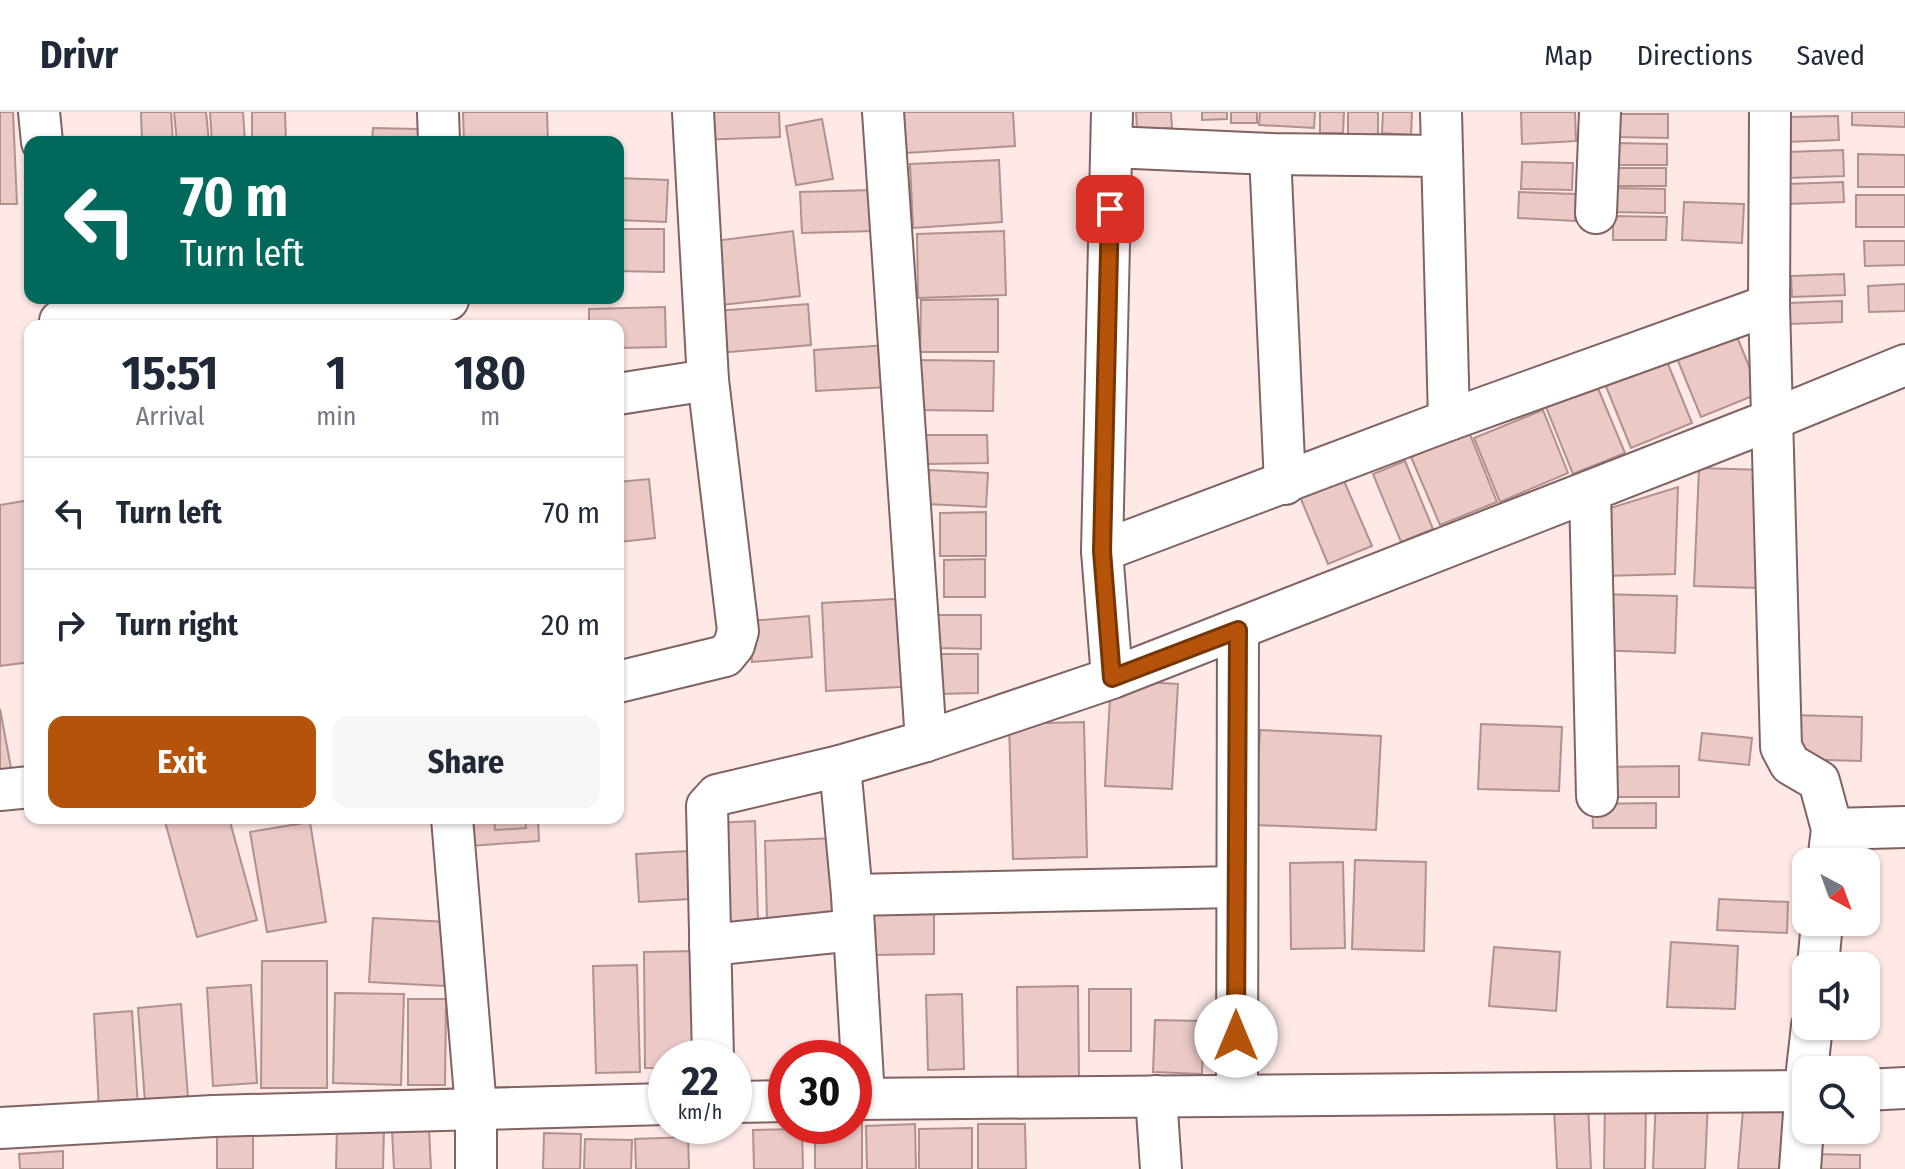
<!DOCTYPE html>
<style>
:root{--surface:#fff;--page:#f6f6f7;--text:#1f2937;--muted:#747a83;--line:#e0e1e3;--accent:#b45309}
body{margin:0;font-family:"Fira Sans Condensed",sans-serif;background:var(--page);color:var(--text);height:100vh;display:flex;flex-direction:column;font-size:30px;white-space:nowrap}
*{box-sizing:border-box;margin:0}
p{font-size:26px;color:var(--muted)}
.icon{flex:none;width:44px;height:44px;fill:none;stroke:currentColor;stroke-width:2;stroke-linecap:round;stroke-linejoin:round}
.map{position:relative;flex:1;overflow:hidden}
.side{position:absolute;left:24px;top:208px;width:600px;height:504px;display:flex;flex-direction:column;background:var(--surface);border-radius:16px;box-shadow:0 2px 6px #0004}
.side>*{flex:none}
.top-card{position:absolute;left:24px;top:24px;width:600px;height:168px;border-radius:16px;box-shadow:0 2px 6px #0004;background:#00695c;color:#fff;overflow:hidden}
.needle{width:52px;rotate:139deg}
.fabs{position:absolute;left:1792px;top:736px;display:grid;gap:16px}
.fabs a{display:grid;place-items:center;width:88px;height:88px;border-radius:16px;background:var(--surface);box-shadow:0 2px 6px #0004;font-size:40px}
.speed{position:absolute;left:648px;top:928px;display:flex;gap:16px;font-size:40px;font-weight:700;text-align:center}
.speed>*{display:grid;place-content:center;width:104px;height:104px;border-radius:50%;background:var(--surface);box-shadow:0 2px 6px #0004;line-height:1}
.speed small{font-size:20px;font-weight:400}
.speed .limit{border:12px solid #d22;background:#fff;color:#111}
.pin{position:absolute;display:grid;place-items:center;width:68px;height:68px;color:#fff;margin:-34px;border-radius:16px;box-shadow:0 4px 12px #0006}
.me{position:absolute;width:88px;margin:-44px;rotate:0deg;stroke-linejoin:round;filter:drop-shadow(0 0 6px #0008)}
.turn{display:flex;align-items:center;gap:28px;height:168px;padding:0 24px;font-size:36px}
.turn .icon{width:104px;height:104px;stroke-width:2.5}
.turn b{display:block;font-size:56px;line-height:68px}
.eta{display:flex;justify-content:space-evenly;align-items:center;height:136px;text-align:center}
.eta b{font-size:48px;font-weight:700;line-height:56px}
.cta{display:flex;gap:16px;margin-top:auto;padding:16px 24px}
.cta a{flex:1;height:92px;border-radius:16px;background:var(--accent);color:#fff;font-size:32px;font-weight:700;line-height:92px;text-align:center}
.cta a+a{background:var(--page);color:var(--text)}
ul{padding:0;list-style:none}
li{display:flex;align-items:center;gap:24px;height:112px;padding:0 24px;border-top:2px solid var(--line)}
li div{flex:1}
li b{display:block;font-size:30px}
li em{font-style:normal}
header{display:flex;align-items:center;gap:48px;box-sizing:border-box;height:112px;padding:0 40px;background:var(--surface);border-bottom:2px solid var(--line)}
header strong{font-size:38px}
nav{display:flex;gap:44px;margin-inline-start:auto;font-size:28px}
.map>svg:first-child{display:block}
.building{fill:#eac9c6;stroke:#b0918e;stroke-width:2}
.lines{fill:none;stroke-linecap:round;stroke-linejoin:round}
.minor-casing{stroke:#806361;stroke-width:44}
.minor{stroke:#fff;stroke-width:40}
.route-casing{stroke:#753606;stroke-width:20}
.route{stroke:#b45309;stroke-width:14}
</style>
<header>
<strong>Drivr</strong>
<nav><a>Map</a><a>Directions</a><a>Saved</a></nav>
</header>
<div class="map">
<svg width="1905" height="1057" viewBox="0 0 1905 1057">
<rect width="100%" height="100%" fill="#fee9e7"/>
<g class="building">
<path d="M0,0H13L17,92H0Z"/>
<path d="M141,0H171L173,30H142Z"/>
<path d="M174,0H206L209,30H177Z"/>
<path d="M210,0H243L245,30H212Z"/>
<path d="M252,0H285L286,30H252Z"/>
<path d="M463,0H547L548,30H464Z"/>
<path d="M698,0H779L780,25L699,28Z"/>
<path d="M903,0H1013L1015,34L906,41Z"/>
<path d="M1136,0H1171L1172,16L1137,18Z"/>
<path d="M1202,0H1227V7L1202,8Z"/>
<rect x="1231" y="0" width="26" height="11"/>
<path d="M1260,0H1315L1314,16L1259,13Z"/>
<path d="M1320,0H1344L1343,21H1320Z"/>
<rect x="1348" y="0" width="30" height="23"/>
<path d="M1383,0H1412L1411,23L1382,21Z"/>
<path d="M1521,0H1575L1576,29L1522,32Z"/>
<path d="M1852,0H1905V15L1852,13Z"/>
<path d="M1613,2H1668V26L1613,25Z"/>
<path d="M1838,4L1839,28L1786,30V5Z"/>
<path d="M822,7L833,67L796,73L786,14Z"/>
<path d="M373,16L419,17V30H372Z"/>
<path d="M1616,31L1667,32V53H1616Z"/>
<path d="M1843,38L1844,64L1788,66L1787,40Z"/>
<path d="M1858,42L1905,43V75H1858Z"/>
<path d="M999,48L1002,110L913,116L910,52Z"/>
<path d="M1522,50L1573,51L1572,78L1521,77Z"/>
<rect x="1615" y="56" width="51" height="18"/>
<path d="M618,66L668,68L666,110L618,108Z"/>
<path d="M1843,70L1844,90L1787,92V72Z"/>
<path d="M1612,76L1665,77V101L1611,100Z"/>
<path d="M873,78L874,119L802,121L800,80Z"/>
<path d="M1519,80L1576,82L1575,109L1518,106Z"/>
<rect x="1856" y="83" width="49" height="32"/>
<path d="M1684,90L1744,92L1742,131L1682,128Z"/>
<path d="M1613,104L1667,105L1666,128H1613Z"/>
<path d="M618,117H664V160L618,159Z"/>
<path d="M793,119L800,184L722,193L714,129Z"/>
<path d="M1004,119L1006,183L918,186L917,122Z"/>
<path d="M1864,129H1905V153L1865,154Z"/>
<path d="M1844,162L1845,183L1792,185L1791,164Z"/>
<path d="M1905,172V199L1869,200L1868,174Z"/>
<path d="M998,187V240H920L921,188Z"/>
<path d="M1842,189V210L1788,212V191Z"/>
<path d="M808,192L811,233L719,241L716,199Z"/>
<path d="M438,195L439,214H396L395,199Z"/>
<path d="M665,195L666,235L618,236V214H589V197Z"/>
<path d="M1733,215L1760,281L1701,305L1674,239Z"/>
<path d="M888,233L889,275L816,279L814,238Z"/>
<path d="M1666,247L1692,311L1631,336L1605,272Z"/>
<path d="M917,248L994,249L993,299L916,298Z"/>
<path d="M1595,269L1625,341L1573,362L1544,290Z"/>
<path d="M1543,298L1568,361L1500,390L1474,326Z"/>
<path d="M1469,320L1497,390L1440,413L1411,345Z"/>
<path d="M926,323H987L988,351L926,352Z"/>
<path d="M1405,349L1433,417L1401,430L1373,362Z"/>
<path d="M1699,356L1765,358L1760,476L1694,474Z"/>
<path d="M929,358L988,361L986,395L927,392Z"/>
<path d="M1341,362L1372,434L1328,452L1298,380Z"/>
<path d="M649,367L655,426L620,430L618,370Z"/>
<path d="M1678,375L1675,462L1604,464L1601,399Z"/>
<path d="M30,388V550L0,554V393Z"/>
<path d="M986,400V444H940V401Z"/>
<path d="M985,447V485H944V448Z"/>
<path d="M1598,482L1677,484L1675,541L1596,538Z"/>
<path d="M912,486L917,574L826,579L822,491Z"/>
<path d="M937,503H981V537L937,536Z"/>
<path d="M809,504L812,545L752,550L749,509Z"/>
<path d="M937,542H978V581L937,582Z"/>
<path d="M1111,568L1178,572L1172,677L1105,674Z"/>
<path d="M0,597L11,656L0,659Z"/>
<path d="M1793,603L1862,605L1861,649L1792,647Z"/>
<path d="M1084,610L1087,745L1013,747L1009,612Z"/>
<path d="M1481,612L1562,615L1559,679L1478,677Z"/>
<path d="M1260,618L1381,624L1376,718L1255,713Z"/>
<path d="M1702,621L1752,626L1749,653L1699,648Z"/>
<path d="M1679,654V685H1600V655Z"/>
<path d="M1656,691V716H1593L1592,692Z"/>
<path d="M164,706H229L257,808L197,825Z"/>
<path d="M455,706H538L539,729L457,735Z"/>
<path d="M494,706H525L526,716L495,718Z"/>
<path d="M755,709L758,810L716,811L713,711Z"/>
<path d="M310,710L326,810L267,820L250,720Z"/>
<path d="M836,726L838,807L767,809L765,729Z"/>
<path d="M688,739L690,787L639,790L636,742Z"/>
<path d="M1355,748L1426,750L1424,839L1352,837Z"/>
<path d="M1343,750L1345,836L1291,837L1290,751Z"/>
<path d="M1719,787L1788,790L1787,821L1717,818Z"/>
<path d="M934,794V842L871,843V795Z"/>
<path d="M373,806L447,810L444,874L369,870Z"/>
<path d="M1671,830L1738,834L1735,897L1667,895Z"/>
<path d="M1494,835L1560,840L1556,899L1489,894Z"/>
<path d="M696,839L697,946H666V956H645L644,840Z"/>
<path d="M262,849H327V976H261Z"/>
<path d="M637,853L640,960L596,961L593,854Z"/>
<path d="M251,873L257,971L213,974L207,876Z"/>
<path d="M1078,874L1079,968L1018,969L1017,875Z"/>
<rect x="1089" y="877" width="42" height="62"/>
<path d="M335,881L404,882L401,973L333,971Z"/>
<path d="M962,882L964,957L928,958L926,883Z"/>
<path d="M408,887H446L445,973H408Z"/>
<path d="M181,892L188,986L145,990L138,896Z"/>
<path d="M132,899L138,995L99,998L94,902Z"/>
<path d="M1155,908L1204,909L1202,962L1153,960Z"/>
<path d="M1656,985L1708,987L1705,1057H1653Z"/>
<path d="M1744,986L1796,990L1790,1057H1738Z"/>
<path d="M1605,990H1646L1645,1057H1604Z"/>
<path d="M1588,993L1591,1057H1557L1554,995Z"/>
<path d="M854,996H862V1057H815V1014H854Z"/>
<path d="M915,1012L916,1057H867L866,1014Z"/>
<path d="M978,1012H1025L1026,1057H978Z"/>
<path d="M337,1015L384,1016L383,1057H336Z"/>
<path d="M429,1016L431,1057H394L392,1018Z"/>
<path d="M972,1016V1057H919V1017Z"/>
<path d="M802,1017L803,1057H754L753,1018Z"/>
<rect x="217" y="1021" width="36" height="36"/>
<path d="M544,1021L581,1022L580,1057H543Z"/>
<path d="M688,1025L689,1057H636L635,1027Z"/>
<path d="M585,1027L632,1028L631,1057H584Z"/>
<path d="M63,1039V1057H20L19,1042Z"/>
<path d="M1810,1042L1860,1043V1057H1810Z"/>
</g>
<g class="lines">
<defs>
<g id="minor">
<path d="M39,0L42,30"/>
<path d="M438,0L439,30"/>
<path d="M883,0L926,629"/>
<path d="M1441,0L1449,308"/>
<path d="M1770,0L1769,193L1781,635L1790,652L1819,669L1832,717L1828,750"/>
<path d="M1112,35L1270,42L1441,44"/>
<path d="M1270,42L1285,372"/>
<path d="M1596,101L1600,0"/>
<path d="M60,209L448,188"/>
<path d="M618,282L708,268"/>
<path d="M1590,379L1597,684"/>
<path d="M1102,439L1449,308L1769,193"/>
<path d="M1112,566L1102,439L1112,0"/>
<path d="M618,570L725,544L734,533L738,519L708,268L693,0"/>
<path d="M840,654L852,783L864,986"/>
<path d="M0,678L30,675"/>
<path d="M452,706L476,996V1057"/>
<path d="M1832,717L1905,715"/>
<path d="M852,783L1236,775"/>
<path d="M710,833L854,818"/>
<path d="M1818,854L1822,810"/>
<path d="M713,946L707,694L717,683L840,654L926,629L1112,566L1771,308L1905,253"/>
<path d="M1807,958L1812,914"/>
<path d="M1866,978L1905,976"/>
<path d="M1237,983L1238,518"/>
<path d="M1156,984L1161,1057"/>
<path d="M854,987L1806,979"/>
<path d="M734,990L786,989"/>
<path d="M0,1016L213,1004L666,992"/>
<path d="M1800,1057L1806,973"/>
</g>
</defs>
<use href="#minor" class="minor-casing"/>
<use href="#minor" class="minor"/>
</g>
<g class="lines">
<defs>
<path id="route" d="M1110,97L1102,439L1112,566L1238,518L1236,924"/>
</defs>
<use href="#route" class="route-casing"/>
<use href="#route" class="route"/>
</g>
</svg>
<div class="fabs">
<a><svg class="needle" viewBox="-14 -14 28 28"><path d="M0-13l5 13h-10z" fill="#e53935"/><path d="M0 13l5-13h-10z" fill="#747a83"/></svg></a>
<a><svg class="icon" aria-label="sound" viewBox="0 0 24 24"><path d="M4 9h4l5-4v14l-5-4H4zM17 9q2 3 0 6"/></svg></a>
<a><svg class="icon" aria-label="search" viewBox="0 0 24 24"><circle cx="10" cy="10" r="6"/><path d="M15 15l6 6"/></svg></a>
</div>
<div class="speed"><div>22<small>km/h</small></div><div class="limit">30</div></div>
<div class="pin" style="left:1110px;top:97px;background:#d93025"><svg class="icon" aria-label="arrive" viewBox="0 0 24 24"><path d="M6 21V4h12l-3 4 3 4H6"/></svg></div>
<svg class="me" style="left:1236px;top:924px" viewBox="-20 -20 40 40"><circle r="19" fill="#fff"/><path d="M0-13L10 11 0 6-10 11z" fill="#b45309"/></svg>
<div class="top-card">
<div class="turn"><svg class="icon" aria-label="left" viewBox="0 0 24 24"><path d="M17 20v-9H6M10 6l-5 5 5 5"/></svg><div><b>70 m</b>Turn left</div></div>
</div>
<section class="side">
<div class="eta">
<div><b>15:51</b><p>Arrival</p></div>
<div><b>1</b><p>min</p></div>
<div><b>180</b><p>m</p></div>
</div>
<ul>
<li><svg class="icon" aria-label="left" viewBox="0 0 24 24"><path d="M17 20v-9H6M10 6l-5 5 5 5"/></svg><div><b>Turn left</b></div><em>70 m</em></li>
<li><svg class="icon" aria-label="right" viewBox="0 0 24 24"><path d="M7 20v-9h11M14 6l5 5-5 5"/></svg><div><b>Turn right</b></div><em>20 m</em></li>
</ul>
<div class="cta"><a>Exit</a><a>Share</a></div>
</section>
</div>
